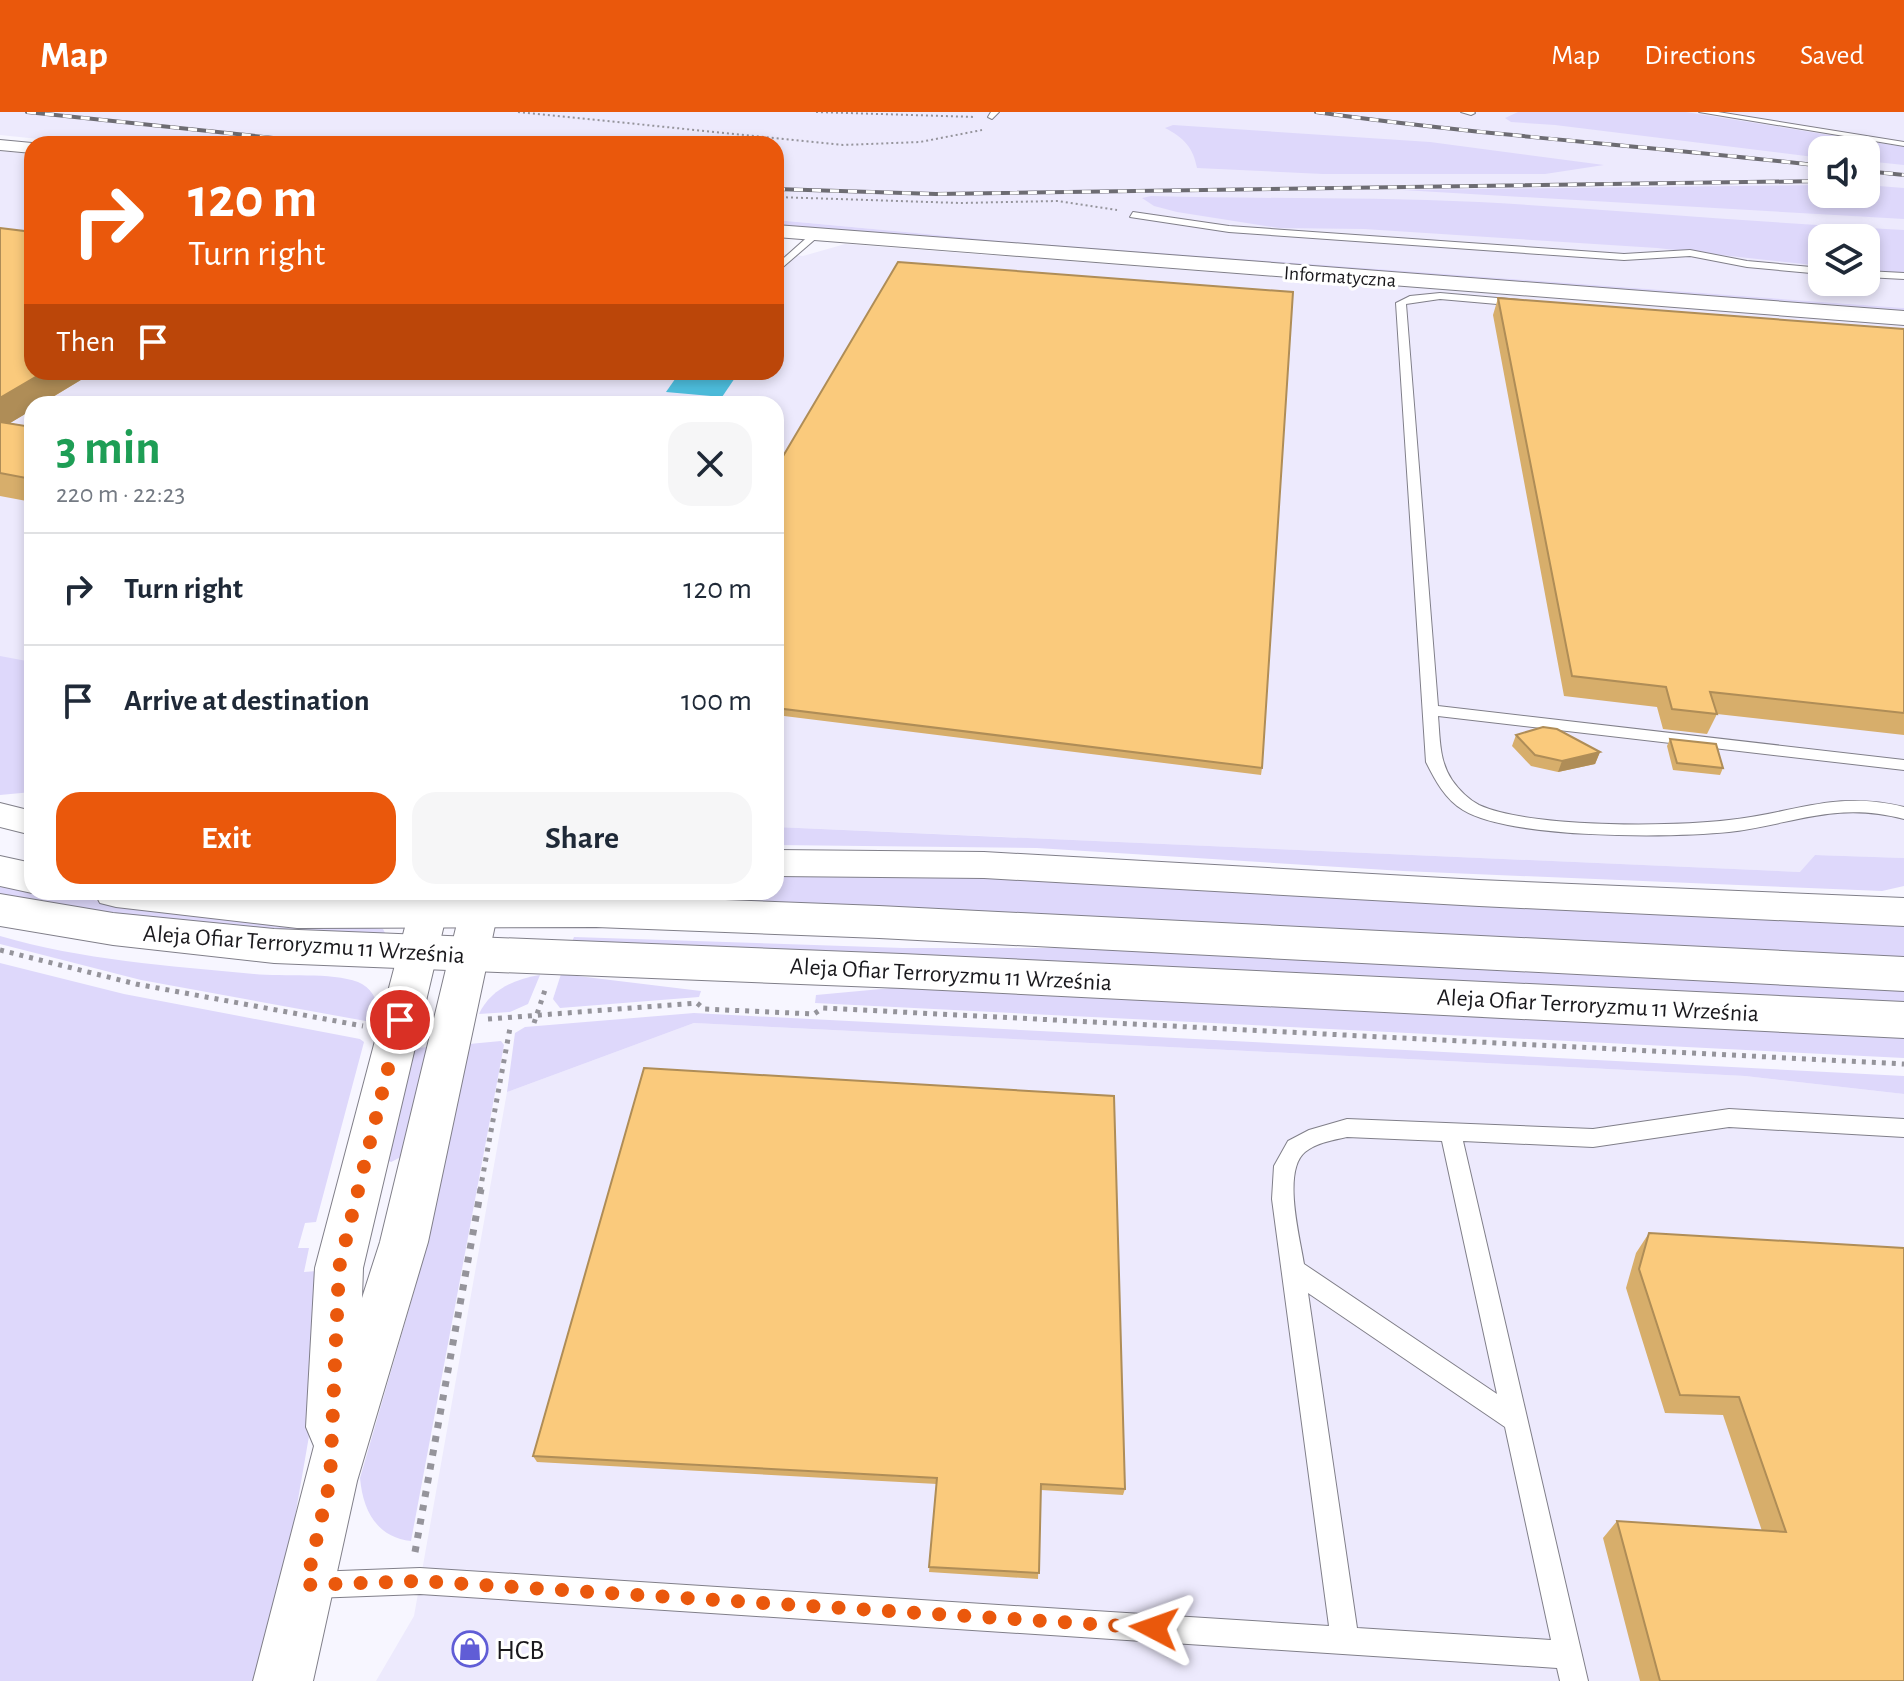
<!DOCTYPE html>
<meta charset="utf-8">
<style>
:root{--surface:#fff;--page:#f6f6f7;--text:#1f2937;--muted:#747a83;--line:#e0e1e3;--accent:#ea580c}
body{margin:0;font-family:"Alegreya Sans",sans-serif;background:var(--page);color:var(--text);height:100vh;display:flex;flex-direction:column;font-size:30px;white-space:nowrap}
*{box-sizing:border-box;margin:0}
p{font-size:26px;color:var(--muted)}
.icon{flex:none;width:44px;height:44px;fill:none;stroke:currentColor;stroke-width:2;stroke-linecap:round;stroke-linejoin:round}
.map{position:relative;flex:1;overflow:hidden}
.side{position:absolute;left:24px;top:284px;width:760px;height:504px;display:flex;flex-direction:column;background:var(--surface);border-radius:24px;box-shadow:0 4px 12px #0003}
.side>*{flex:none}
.banner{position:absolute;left:24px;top:24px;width:760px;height:244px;border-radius:24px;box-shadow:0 4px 12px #0003;background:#ea580c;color:#fff;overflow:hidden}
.fabs{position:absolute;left:1808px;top:24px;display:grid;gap:16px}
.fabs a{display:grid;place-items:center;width:72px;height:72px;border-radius:16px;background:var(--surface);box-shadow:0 4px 12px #0003;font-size:40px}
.pin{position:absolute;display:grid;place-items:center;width:68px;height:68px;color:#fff;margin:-34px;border:4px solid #fff;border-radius:50%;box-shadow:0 2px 8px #0007}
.me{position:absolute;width:88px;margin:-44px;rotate:274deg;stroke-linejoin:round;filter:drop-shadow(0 0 6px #0008)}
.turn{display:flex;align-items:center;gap:28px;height:168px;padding:0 32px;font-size:36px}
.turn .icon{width:104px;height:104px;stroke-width:2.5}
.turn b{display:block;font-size:56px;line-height:68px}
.then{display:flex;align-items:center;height:76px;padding:0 32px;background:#0003;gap:16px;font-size:30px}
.round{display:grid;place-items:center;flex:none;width:84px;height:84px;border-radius:24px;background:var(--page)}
.summary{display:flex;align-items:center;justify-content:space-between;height:136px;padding:0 32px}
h1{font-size:48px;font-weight:700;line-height:60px;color:#1e9e55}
.cta{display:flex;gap:16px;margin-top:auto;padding:16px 32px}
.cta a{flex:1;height:92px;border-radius:24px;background:var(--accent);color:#fff;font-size:32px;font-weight:700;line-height:92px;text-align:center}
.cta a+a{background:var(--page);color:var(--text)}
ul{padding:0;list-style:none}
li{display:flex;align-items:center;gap:24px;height:112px;padding:0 32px;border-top:2px solid var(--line)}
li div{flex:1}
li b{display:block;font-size:30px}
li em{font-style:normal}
header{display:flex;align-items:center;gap:48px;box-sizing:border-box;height:112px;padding:0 40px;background:var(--accent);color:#fff}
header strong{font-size:38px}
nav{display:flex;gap:44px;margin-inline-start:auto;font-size:28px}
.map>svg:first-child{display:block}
.built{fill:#edeafd;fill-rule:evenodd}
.green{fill:#ded8fb}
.water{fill:#4ec0e0}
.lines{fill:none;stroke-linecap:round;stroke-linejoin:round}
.service-casing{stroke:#807f89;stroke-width:2}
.minor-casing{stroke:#807f89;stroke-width:2}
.tertiary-casing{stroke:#807f89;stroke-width:2}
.path-far2{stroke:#95949b;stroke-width:2;stroke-dasharray:2 3;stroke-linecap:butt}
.path-far1{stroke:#95949b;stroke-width:5;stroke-dasharray:4 6;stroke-linecap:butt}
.path{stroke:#95949b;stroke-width:7;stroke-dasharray:6 8;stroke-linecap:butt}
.service{fill:#fff;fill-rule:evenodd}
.minor{fill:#fff;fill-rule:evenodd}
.tertiary{fill:#fff;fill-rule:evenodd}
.rail-casing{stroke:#6d6c72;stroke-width:4}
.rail{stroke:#fff;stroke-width:3;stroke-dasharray:9;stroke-linecap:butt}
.wall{fill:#d7ae6b}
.shaded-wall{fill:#af8d57}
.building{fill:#faca7c;stroke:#af8d57;stroke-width:2}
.route{stroke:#ea580c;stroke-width:14;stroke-dasharray:0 25.2}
.labels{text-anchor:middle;stroke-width:6;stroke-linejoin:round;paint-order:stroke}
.far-street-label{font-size:20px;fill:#1a191d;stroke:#fff}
.street-label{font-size:24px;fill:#1a191d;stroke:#fff}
.near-poi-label{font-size:28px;fill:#1a191d;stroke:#fff;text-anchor:start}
</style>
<header>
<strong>Map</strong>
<nav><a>Map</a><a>Directions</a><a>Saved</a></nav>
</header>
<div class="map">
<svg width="1904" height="1569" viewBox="0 0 1904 1569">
<rect width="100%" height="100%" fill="#f7f6ff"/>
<g class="built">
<path d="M0,0H1904V196L1013,130L776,108V32H87L0,23ZM1822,38H1866V82H1822ZM1822,126H1866V170H1822Z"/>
<path d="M0,39L32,42V260H776V141L803,144L845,132L1904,213V746L1815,743L1801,760L776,715V292H32V637L0,633Z"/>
<path d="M694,911L1745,964L1904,982V1569H376L414,1504L507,980Z"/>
</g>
<g class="green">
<path d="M1518,0H1686L1904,35V53L1866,49V38H1822V46L1555,13L1511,10L1505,6Z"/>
<path d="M1173,13L1430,30L1604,53L1545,62H1323L1197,56C1193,35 1184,26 1165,16Z"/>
<path d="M1822,73V82H1866V73L1904,76V107L1402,78Z"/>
<path d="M1151,84C1260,87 1370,85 1479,90C1621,98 1762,111 1904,118V162L1866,158V126H1822V154L1657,136L1364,117L1279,116L1177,100L1154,94L1142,86Z"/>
<path d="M776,108L1013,130L1904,196V203L776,115Z"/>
<path d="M0,544L32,550V680L0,683Z"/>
<path d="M776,715L1800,760L1815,743L1904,746V774L1882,779L1403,759L1037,736L776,733Z"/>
<path d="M839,762L959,764L1904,812V846L881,794L588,784L589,780H776V764Z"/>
<path d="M0,773L194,804L383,817L385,821L378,826L154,808L0,782Z"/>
<path d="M0,824C82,848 169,854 254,862C284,865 331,860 358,870C374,877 382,894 376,910H371L141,868L0,832Z"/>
<path d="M574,825L903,836H1093L1904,875V893L571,832Z"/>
<path d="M0,851L124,882L360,927L364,930L316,1110L305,1111L298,1136H309L304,1160L317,1159L313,1301L291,1428L256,1569H0Z"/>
<path d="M561,862L701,879L699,885L560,896L553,887Z"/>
<path d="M540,863L528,892L510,900L479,902C490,878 514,867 540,863Z"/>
<path d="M892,876L1904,926V946L815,891L816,883Z"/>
<path d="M694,901L1904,964V982L1745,964L694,911L507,980L515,921L525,915Z"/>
<path d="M501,929L504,933L411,1429C376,1425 363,1398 360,1366L416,1173L469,932Z"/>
<path d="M427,935L401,1045L391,1050L387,1048L412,937Z"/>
</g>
<path class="water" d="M680,260H739L722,285L666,280Z"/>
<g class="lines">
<defs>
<g id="service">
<path d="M991,0H999L992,7L988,5Z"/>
<path d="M1461,0H1474L1475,1L1471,3Z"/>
<path d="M1699,0H1718L1904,30V34Z"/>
<path d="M1133,100L1229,114L1624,142L1690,138L1747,149L1822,156V162L1747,155L1690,144L1624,148L1229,120L1130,105Z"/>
<path d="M812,121L820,123L776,161V153Z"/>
<path d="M1866,159L1904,161V167L1866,165Z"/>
<path d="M1440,181L1520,188L1525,191L1520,194L1440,187L1406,192L1438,594L1904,648V658L1438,604C1440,626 1439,649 1452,668C1459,678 1468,687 1479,693C1530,716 1672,715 1729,708C1795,701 1835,678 1904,695V707C1835,689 1795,712 1729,720C1672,726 1510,727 1463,698C1445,687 1435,668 1426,650L1396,191L1410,184Z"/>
<path d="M1729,997L1904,1007V1025L1729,1015L1593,1035L1463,1029L1588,1569H1560L1557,1556L420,1482L313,1486L303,1483L300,1473L303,1463L313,1460L420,1456L1329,1514L1272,1087L1274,1054L1288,1029L1309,1018L1347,1007L1593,1017ZM1347,1025L1442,1029L1497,1282L1304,1152C1300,1126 1282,1059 1305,1040C1316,1031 1333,1028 1347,1025ZM1308,1181L1505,1315L1551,1528L1357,1516Z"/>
</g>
<g id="minor">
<path d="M0,28L32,31L37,32H32V41L0,38Z"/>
<path d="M776,113L1904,199V213L776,125Z"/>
<path d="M0,691L32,699V723L0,715Z"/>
<path d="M776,738L984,740L1479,768L1904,786V814L1479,794L984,766L776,764Z"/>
<path d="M479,785L493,789L498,799L428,1130L357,1369L313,1569H253L314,1334L306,1315L315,1156L409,800L414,790L428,786L442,790L447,800L363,1156L362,1186L380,1130L460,799L465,789Z"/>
</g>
<g id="tertiary">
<path d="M0,744L32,751V780H36L32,781L0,774Z"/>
<path d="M94,780H259L297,784L596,783L879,794L1904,845V879L879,826L596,815L297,816L116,795L100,791Z"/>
<path d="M0,782L113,801L274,817L902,842L1904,890V926L902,876L274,851L113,833L0,814Z"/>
</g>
</defs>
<use href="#service" class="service-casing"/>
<use href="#minor" class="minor-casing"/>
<use href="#tertiary" class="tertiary-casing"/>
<g class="path-far2">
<path d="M518,0L843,33L920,30L982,18"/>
<path d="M816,0L975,5"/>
<path d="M776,85L960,91L1058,89L1117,98"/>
</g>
<g class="path-far1">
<path d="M0,838L136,872L363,914"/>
<path d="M488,907L697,891L704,897L814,902L823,896L1904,952"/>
<path d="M534,911L545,878"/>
<path d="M480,1079L510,916"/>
</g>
<path class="path" d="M415,1440L481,1077"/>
<use href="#service" class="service"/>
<use href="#minor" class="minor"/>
<use href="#tertiary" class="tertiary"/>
<defs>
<g id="rail">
<path d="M27,0L331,32"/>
<path d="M1316,0C1484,24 1654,34 1822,54"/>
<path d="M1866,59L1904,63"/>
<path d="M776,77L936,82L1822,69"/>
</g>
</defs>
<use href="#rail" class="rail-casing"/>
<use href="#rail" class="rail"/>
</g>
<g class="wall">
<path d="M0,116L32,260H94L10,311L32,315V390L0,384Z"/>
<path d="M1498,186L1904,217V623L1717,602L1707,622L1663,617L1657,595L1564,584L1493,203Z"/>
<path d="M776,356L1262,656L1261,663L776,603Z"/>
<path d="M1516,623L1600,640L1595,652L1558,660L1531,654L1512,634Z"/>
<path d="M1670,627L1723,656L1720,663L1673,658L1667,634Z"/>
<path d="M1649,1121L1904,1569H1640L1603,1426L1617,1409L1762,1419L1723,1303L1665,1301L1626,1176L1636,1141Z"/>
<path d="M533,1344L1125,1377L1123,1383L1041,1378L1038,1467L929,1460L937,1372L537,1350Z"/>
</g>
<g class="shaded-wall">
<path d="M44,260H94L41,292H32V298L0,317V286Z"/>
<path d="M32,362V378L26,366Z"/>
<path d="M1600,640L1595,652L1558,660L1562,649Z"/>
</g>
<g class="building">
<path d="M0,116L32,120V260H44L0,286Z"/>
<path d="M898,150L1293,180L1262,656L776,596V356Z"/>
<path d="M1498,186L1904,217V601L1710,580L1717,602L1672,597L1666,575L1572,564Z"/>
<path d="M0,310L32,315V362L26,366L0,361Z"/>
<path d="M1543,615L1557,617L1600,640L1562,649L1535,643L1516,623Z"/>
<path d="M1670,627L1716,632L1723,656L1677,651Z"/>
<path d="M644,956L1114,984L1125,1377L1041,1372L1039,1461L929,1455L937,1366L533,1344Z"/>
<path d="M1649,1121L1904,1136V1569H1660L1617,1409L1786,1420L1739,1285L1680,1283L1639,1157Z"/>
</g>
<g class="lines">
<path class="route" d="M400,908L339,1156L330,1369L306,1473L420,1469L1154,1516"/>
</g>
<defs>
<symbol id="shop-ring" viewBox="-11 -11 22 22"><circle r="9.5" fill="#fff" stroke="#605dd6" stroke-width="1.5"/><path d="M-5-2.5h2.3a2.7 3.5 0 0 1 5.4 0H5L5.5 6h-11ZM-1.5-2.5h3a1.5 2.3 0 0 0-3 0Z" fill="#605dd6"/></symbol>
</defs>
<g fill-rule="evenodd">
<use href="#shop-ring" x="450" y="1517" width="40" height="40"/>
</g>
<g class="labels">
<g class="far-street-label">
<text transform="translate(1340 164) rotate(4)" y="7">Informatyczna</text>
</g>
<g class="street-label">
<text transform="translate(304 832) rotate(4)" y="8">Aleja Ofiar Terroryzmu 11 Września</text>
<text transform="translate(951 862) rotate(3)" y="8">Aleja Ofiar Terroryzmu 11 Września</text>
<text transform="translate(1598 893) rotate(3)" y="8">Aleja Ofiar Terroryzmu 11 Września</text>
</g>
<g class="near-poi-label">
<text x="496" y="1547">HCB</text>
</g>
</g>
</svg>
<div class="fabs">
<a><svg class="icon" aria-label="sound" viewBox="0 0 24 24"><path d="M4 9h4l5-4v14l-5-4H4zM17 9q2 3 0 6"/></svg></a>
<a><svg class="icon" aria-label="layers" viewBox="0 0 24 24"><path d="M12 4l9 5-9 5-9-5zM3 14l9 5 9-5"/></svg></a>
</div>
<div class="pin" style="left:400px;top:908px;background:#d93025"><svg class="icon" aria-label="arrive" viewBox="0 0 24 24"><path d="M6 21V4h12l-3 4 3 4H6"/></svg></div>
<svg class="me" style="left:1154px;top:1516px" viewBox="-20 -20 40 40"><path d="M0-17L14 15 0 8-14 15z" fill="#ea580c" stroke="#fff" stroke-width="4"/></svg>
<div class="banner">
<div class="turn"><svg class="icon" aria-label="right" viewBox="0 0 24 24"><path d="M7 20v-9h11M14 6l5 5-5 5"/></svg><div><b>120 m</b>Turn right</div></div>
<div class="then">Then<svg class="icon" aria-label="arrive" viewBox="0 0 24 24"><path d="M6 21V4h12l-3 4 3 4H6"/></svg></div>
</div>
<section class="side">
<div class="summary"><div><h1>3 min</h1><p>220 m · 22:23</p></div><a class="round"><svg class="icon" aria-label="close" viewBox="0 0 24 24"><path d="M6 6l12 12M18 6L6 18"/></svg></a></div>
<ul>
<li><svg class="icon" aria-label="right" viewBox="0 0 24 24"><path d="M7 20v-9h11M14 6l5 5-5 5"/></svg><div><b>Turn right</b></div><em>120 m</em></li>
<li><svg class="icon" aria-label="arrive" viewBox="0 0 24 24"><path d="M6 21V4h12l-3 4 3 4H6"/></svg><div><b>Arrive at destination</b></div><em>100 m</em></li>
</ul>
<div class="cta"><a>Exit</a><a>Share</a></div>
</section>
</div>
